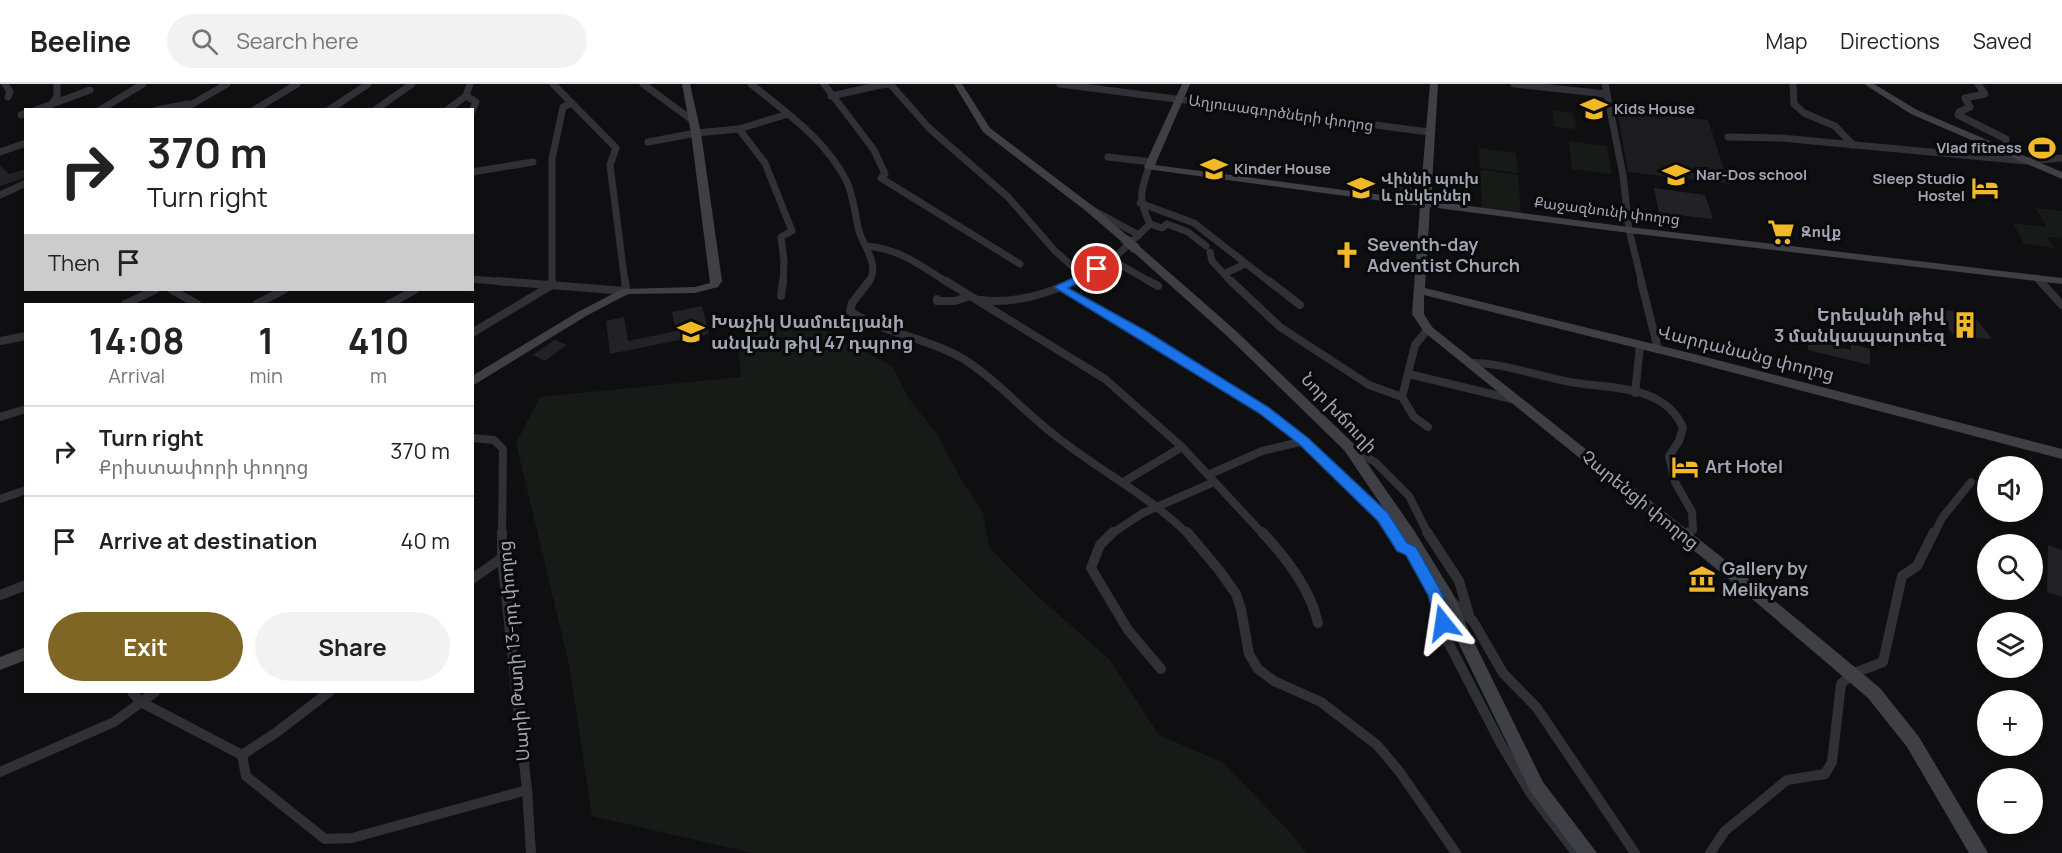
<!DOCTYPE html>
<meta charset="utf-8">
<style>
:root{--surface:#fff;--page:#f2f2f2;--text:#222;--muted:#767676;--line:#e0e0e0;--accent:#7f6624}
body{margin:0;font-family:Manrope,"Noto Sans Armenian",sans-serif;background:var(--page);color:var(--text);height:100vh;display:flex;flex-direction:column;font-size:22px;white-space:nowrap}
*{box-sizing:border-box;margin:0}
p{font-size:20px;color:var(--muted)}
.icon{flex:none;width:33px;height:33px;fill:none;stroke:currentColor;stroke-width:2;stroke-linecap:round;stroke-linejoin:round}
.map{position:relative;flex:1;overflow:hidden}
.sheet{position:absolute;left:24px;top:219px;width:450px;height:390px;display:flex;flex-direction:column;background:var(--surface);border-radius:0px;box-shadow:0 3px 9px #0003}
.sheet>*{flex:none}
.guide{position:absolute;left:24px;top:24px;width:450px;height:183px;border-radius:0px;box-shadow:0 3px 9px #0003;background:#fff;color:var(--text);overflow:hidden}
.buttons{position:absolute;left:1977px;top:372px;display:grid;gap:12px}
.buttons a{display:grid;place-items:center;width:66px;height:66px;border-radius:50%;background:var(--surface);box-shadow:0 3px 9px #0003;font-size:30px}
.pin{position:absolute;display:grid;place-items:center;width:51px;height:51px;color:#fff;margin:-26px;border:3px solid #fff;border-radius:50%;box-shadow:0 2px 6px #0007}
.me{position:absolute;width:66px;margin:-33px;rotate:345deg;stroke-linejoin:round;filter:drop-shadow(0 0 4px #0008)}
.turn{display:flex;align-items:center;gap:21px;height:126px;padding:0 24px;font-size:27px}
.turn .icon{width:78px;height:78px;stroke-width:2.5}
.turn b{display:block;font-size:42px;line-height:51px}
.then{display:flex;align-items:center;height:57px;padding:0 24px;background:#0003;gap:12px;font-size:22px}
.eta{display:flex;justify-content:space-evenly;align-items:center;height:102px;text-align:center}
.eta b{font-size:36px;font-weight:700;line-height:42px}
.button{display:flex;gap:12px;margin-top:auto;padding:12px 24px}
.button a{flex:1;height:69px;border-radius:36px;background:var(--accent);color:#fff;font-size:24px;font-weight:700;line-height:69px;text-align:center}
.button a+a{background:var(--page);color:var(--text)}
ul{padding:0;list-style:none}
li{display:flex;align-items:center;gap:18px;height:90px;padding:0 24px;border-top:2px solid var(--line)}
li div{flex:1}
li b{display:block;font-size:22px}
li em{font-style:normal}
header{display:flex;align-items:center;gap:36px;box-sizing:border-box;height:84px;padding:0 30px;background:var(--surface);border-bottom:2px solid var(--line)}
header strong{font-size:28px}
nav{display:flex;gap:33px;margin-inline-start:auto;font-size:21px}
.search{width:420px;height:54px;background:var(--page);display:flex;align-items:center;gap:15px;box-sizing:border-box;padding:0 21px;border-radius:33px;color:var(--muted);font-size:22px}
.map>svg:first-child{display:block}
.built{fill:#1c1b1e}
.green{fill:#161b17}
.building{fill:#222225}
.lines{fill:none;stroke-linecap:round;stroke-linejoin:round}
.street-far2{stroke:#303136;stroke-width:7}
.street-far1{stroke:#303136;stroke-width:8}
.street{stroke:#303136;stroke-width:10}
.secondary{fill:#3e4046;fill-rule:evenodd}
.secondary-bridge{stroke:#3e4046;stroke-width:10}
.route{fill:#1a73e8;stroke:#114b97;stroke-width:1.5}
.labels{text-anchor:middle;stroke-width:6;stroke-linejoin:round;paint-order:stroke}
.far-poi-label{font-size:15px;font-weight:bold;fill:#a0a5b2;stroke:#0a0a0c;text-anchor:start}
.far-street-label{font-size:15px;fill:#a0a5b2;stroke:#0a0a0c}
.poi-label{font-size:18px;font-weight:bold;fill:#a0a5b2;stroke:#0a0a0c;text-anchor:start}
.street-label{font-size:18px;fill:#a0a5b2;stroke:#0a0a0c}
</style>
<header>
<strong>Beeline</strong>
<div class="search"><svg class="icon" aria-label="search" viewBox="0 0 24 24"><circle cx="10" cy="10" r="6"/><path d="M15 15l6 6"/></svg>Search here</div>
<nav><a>Map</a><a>Directions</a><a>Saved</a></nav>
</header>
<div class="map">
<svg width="2062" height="769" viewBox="0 0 2062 769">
<rect width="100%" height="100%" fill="#0f0f11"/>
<path class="built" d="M1617,26L1708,36L1729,100L1628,88Z"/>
<g class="green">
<path d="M1552,26L1573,29L1577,45L1555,43Z"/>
<path d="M1569,57L1607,62L1612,90L1572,85Z"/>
<path d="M1479,64L1516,69L1518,89L1480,84Z"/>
<path d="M1485,86L1518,91L1521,130L1482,125L1480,87Z"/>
<path d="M2035,124L2062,127V154L2048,153L2054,164L2024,160L2013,139L2047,143Z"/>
<path d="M761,233L798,234L821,244L892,282L907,312L938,352L961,395L983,429L989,463L1034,509L1109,575L1159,651L1222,678L1289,747L1306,769H752L592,732L569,580L516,359L540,313L741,293L738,259Z"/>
</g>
<g class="building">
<path d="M0,81L9,90L26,85V93L0,102Z"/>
<path d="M1395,97L1413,100L1411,108L1405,110L1392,108Z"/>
<path d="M1654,104L1705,111L1713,135L1659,129Z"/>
<path d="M702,222L709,250L610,270L606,237L624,233L628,257L676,247L672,228Z"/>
<path d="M1934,226L1971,228L1992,255L1955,253Z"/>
<path d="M1809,249L1824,253V259L1851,266V260L1870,265V281L1808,266Z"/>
<path d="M555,256L567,261L545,277L533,271Z"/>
<path d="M2048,461L2062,466V513L2047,508Z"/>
</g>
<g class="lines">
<g class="street-far2">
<path d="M5,0L10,8L8,13"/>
<path d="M470,0L466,12L476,18L472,27"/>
<path d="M553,0L616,64L610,81L625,199"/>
<path d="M643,0L692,36"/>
<path d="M751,0C787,29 826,56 847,98C854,114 855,131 859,147C864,164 881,181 868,199"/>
<path d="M824,0L874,66L885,90L881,94L1020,180"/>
<path d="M1060,0L1429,48"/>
<path d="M1514,0L1606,10"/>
<path d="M1605,0L1623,91L1629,146L1642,199"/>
<path d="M1793,0L1794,20L1804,29L1835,42L1853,61"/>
<path d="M1978,0L1985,10L1965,14L1970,23L1959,28L1958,31L2006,55V62L1999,65"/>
<path d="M831,12L885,0L891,1L929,44L1008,113L1055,167L1083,192"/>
<path d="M52,20L57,12V0"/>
<path d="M36,26L90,6"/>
<path d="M100,26L143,0"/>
<path d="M157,26L188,20"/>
<path d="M182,26L227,0"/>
<path d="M254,26L297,0"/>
<path d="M329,26L368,0"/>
<path d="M375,26L412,0"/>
<path d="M447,26L466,12"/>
<path d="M21,31L26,29"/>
<path d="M739,45L765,79L792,147L781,153L784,177L783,199"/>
<path d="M1728,53L1781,54L2026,77L2062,74"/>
<path d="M648,58L696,49L739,45L788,30"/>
<path d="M0,68L26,59"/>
<path d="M1108,73L1152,78"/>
<path d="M472,88L533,78"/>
<path d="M0,111L26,99"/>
<path d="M1140,119L1194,139L1271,199"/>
<path d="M1091,125L1139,151"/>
<path d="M1150,140L1162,144L1167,140L1188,148L1206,162"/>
<path d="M868,162C899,165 922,182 948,199"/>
<path d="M1210,168L1212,177L1224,190"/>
<path d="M1112,176L1152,199"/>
<path d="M2037,194L2041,199"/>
<path d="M472,195L517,199"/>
<path d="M552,199V75L563,23L572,19"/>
<path d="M1072,199L1113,175L1150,140C1138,115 1140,109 1149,83"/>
<path d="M1232,199L1224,190L1245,180"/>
</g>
<g class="street-far1">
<path d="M498,197L626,207L625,197"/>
<path d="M869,197L852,219L850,227C884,250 925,253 960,273C994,293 1021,325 1052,349C1096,385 1147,410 1188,450"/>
<path d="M946,197L1105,295L1182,363L1263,450"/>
<path d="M1149,197L1158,202"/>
<path d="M1231,197L1280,243L1369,301L1402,313"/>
<path d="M1269,197L1300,221"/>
<path d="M1641,197L1658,265"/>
<path d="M2040,197L2062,221"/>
<path d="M1060,203L1264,326L1304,357L1383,433L1394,450"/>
<path d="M172,206L197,220"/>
<path d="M781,212L783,197"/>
<path d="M937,215V217H955L970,212"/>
<path d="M981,216C1013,220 1045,211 1075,197"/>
<path d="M125,220L155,206"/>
<path d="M256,220L284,206"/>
<path d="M389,220L415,206"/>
<path d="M1428,245L1415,261L1402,313L1414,333L1428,343"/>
<path d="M472,249L552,201V197"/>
<path d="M0,257L26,252"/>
<path d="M1471,279C1506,279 1536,292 1570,298C1609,305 1665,300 1683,344L1679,357L1669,372L1675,398L1692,428L1693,446L1686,450"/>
<path d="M1409,290L1516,316"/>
<path d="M1635,309L1640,261"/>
<path d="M0,333L26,325"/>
<path d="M472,354L494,356L503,365L502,450"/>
<path d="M1350,364L1375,378L1409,412L1428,450"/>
<path d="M1208,391L1262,367L1304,357"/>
<path d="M1125,397L1182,363"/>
<path d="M0,415L26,406"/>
<path d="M1111,450L1143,429L1214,398"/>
<path d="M1934,450L1942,434L1971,398"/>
</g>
<g class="street">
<path d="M502,448V474L527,706L531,769"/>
<path d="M1113,448L1100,461L1091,484L1128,546L1161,585"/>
<path d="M1187,448L1219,486L1236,510L1241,525L1249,570L1258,585L1274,597L1321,618L1377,661L1399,687L1456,769"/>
<path d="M1262,448C1286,474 1310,504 1318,539"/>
<path d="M1393,448L1402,463L1421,470"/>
<path d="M1427,448L1459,497L1469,531"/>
<path d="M1684,451L1689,448"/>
<path d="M1411,467L1427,492L1440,525"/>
<path d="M472,495L502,474"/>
<path d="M0,511L26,501"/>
<path d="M132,608L141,618L242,671L246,692L325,755L352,754L527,706"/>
<path d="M242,671L277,648L329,608"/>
<path d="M0,688L114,638L155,608"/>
<path d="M1576,769L1531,710L1501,660L1445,552L1440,525L1448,514L1473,537L1503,589L1537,624L1635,769"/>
<path d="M1710,769L1725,747L1787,696L1825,690L1832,678L1841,600L1852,590L1883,578L1902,492L1917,482L1934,448"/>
</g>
<g class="secondary">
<path d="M682,0H690L701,49L722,197L718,203L695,209L628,210L586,232L472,302V292L578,228L622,205L695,203L710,199L691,49Z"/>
<path d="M954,0H962L990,44L1094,123L1130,154V158H1122L1086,127L983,48Z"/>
<path d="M1182,0H1190L1155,81L1420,116L1430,0H1438L1431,117L1629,143L2062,194V200L1629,149L1430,123L1425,204L1690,269L2062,365V375L1689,277L1424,211V230L1432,243L1734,483L1880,604L1919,653L1988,769H1969L1907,663L1868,614L1724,491L1424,248L1412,230L1420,122L1146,85L1144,83Z"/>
<path d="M1864,0H1874L1917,26L2062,88V95L1911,30Z"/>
<path d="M1135,161L1139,162L1235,246L1354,360L1415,448L1453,510L1472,554L1543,698L1597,769H1577L1531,708L1456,554L1441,515L1405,456L1344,366L1227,252L1131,166V162Z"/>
<path d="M26,563V576L0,586V573Z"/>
</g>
<path class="secondary-bridge" d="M1126,156L1135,164"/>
</g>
<path class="route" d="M1097,182L1101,183V187L1068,204L1146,247L1268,323L1308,354L1388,429L1407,459L1416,463L1443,511L1451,539L1448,543L1443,545L1437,543L1428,511L1406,471L1397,467L1378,437L1299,360L1259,329L1054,203Z"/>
<defs>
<symbol id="school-bare" viewBox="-9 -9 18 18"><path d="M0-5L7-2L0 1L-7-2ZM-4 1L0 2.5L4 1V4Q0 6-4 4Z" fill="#f1b827" stroke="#0a0a0c" stroke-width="2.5" paint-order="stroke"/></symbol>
<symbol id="stadium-bare" viewBox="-9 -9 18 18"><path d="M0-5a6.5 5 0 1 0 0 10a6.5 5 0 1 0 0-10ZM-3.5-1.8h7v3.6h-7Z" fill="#f1b827" stroke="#0a0a0c" stroke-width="2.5" paint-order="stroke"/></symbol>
<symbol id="hotel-bare" viewBox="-9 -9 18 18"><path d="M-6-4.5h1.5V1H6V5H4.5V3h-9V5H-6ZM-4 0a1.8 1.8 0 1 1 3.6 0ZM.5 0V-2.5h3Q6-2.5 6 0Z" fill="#f1b827" stroke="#0a0a0c" stroke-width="2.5" paint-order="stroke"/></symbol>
<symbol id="supermarket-bare" viewBox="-9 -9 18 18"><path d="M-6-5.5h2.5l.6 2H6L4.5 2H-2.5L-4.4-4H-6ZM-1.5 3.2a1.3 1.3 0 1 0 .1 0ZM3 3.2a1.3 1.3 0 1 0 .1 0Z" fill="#f1b827" stroke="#0a0a0c" stroke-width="2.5" paint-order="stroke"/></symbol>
<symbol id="church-bare" viewBox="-9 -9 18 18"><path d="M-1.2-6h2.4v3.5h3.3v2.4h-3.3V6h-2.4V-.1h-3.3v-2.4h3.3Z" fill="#f1b827" stroke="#0a0a0c" stroke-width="2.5" paint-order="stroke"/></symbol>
<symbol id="building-bare" viewBox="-9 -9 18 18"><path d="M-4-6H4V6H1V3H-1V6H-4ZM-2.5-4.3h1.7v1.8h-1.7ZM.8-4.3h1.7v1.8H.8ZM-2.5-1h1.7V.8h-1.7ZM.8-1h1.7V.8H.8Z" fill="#f1b827" stroke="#0a0a0c" stroke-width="2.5" paint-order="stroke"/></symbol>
<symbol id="museum-bare" viewBox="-9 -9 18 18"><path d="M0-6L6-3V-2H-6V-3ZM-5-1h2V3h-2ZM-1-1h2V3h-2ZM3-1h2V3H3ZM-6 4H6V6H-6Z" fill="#f1b827" stroke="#0a0a0c" stroke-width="2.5" paint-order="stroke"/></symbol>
</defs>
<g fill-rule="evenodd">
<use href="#school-bare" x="1575" y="6" width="38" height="38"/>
<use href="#stadium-bare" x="2023" y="45" width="38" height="38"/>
<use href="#school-bare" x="1195" y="66" width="38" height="38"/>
<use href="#school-bare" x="1657" y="72" width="38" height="38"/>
<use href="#school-bare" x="1342" y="85" width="38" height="38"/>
<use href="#hotel-bare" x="1966" y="85" width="38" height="38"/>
<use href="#supermarket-bare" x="1762" y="129" width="38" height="38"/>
<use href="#church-bare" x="1328" y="152" width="38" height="38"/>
<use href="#building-bare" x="1946" y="222" width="38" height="38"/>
<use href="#school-bare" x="672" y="229" width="38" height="38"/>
<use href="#hotel-bare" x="1666" y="364" width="38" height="38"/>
<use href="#museum-bare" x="1683" y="476" width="38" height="38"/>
</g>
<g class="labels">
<g class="far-poi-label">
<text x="1614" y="30">Kids House</text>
<text x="2022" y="69" text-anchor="end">Vlad fitness</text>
<text x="1234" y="90">Kinder House</text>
<text x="1696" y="96">Nar-Dos school</text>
<text x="1381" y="100">Վիննի պուխ<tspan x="1381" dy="17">և ընկերներ</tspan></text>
<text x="1965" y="100" text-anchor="end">Sleep Studio<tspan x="1965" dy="17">Hostel</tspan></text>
<text x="1801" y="153">Զովք</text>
</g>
<g class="far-street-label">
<text transform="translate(1281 29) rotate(8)" y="5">Աղյուսագործների փողոց</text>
<text transform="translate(1607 127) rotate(7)" y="5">Քաջազնունի փողոց</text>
</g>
<g class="poi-label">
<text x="1367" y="167">Seventh-day<tspan x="1367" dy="21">Adventist Church</tspan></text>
<text x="1945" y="237" text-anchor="end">Երեվանի թիվ<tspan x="1945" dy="21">3 մանկապարտեզ</tspan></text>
<text x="711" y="244">Խաչիկ Սամուելյանի<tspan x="711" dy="21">անվան թիվ 47 դպրոց</tspan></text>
<text x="1705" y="389">Art Hotel</text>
<text x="1722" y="491">Gallery by<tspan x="1722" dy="21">Melikyans</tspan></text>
</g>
<g class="street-label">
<text transform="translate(1746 269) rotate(14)" y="6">Վարդանանց փողոց</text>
<text transform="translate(1339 329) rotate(47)" y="6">Նոր խճուղի</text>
<text transform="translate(1640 416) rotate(39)" y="6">Չարենցի փողոց</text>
<text transform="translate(514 567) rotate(-95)" y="6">Սարի Թաղի 13-րդ փողոց</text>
</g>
</g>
</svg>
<div class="buttons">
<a><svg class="icon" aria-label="sound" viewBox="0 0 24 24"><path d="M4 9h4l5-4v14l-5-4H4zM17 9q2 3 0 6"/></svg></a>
<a><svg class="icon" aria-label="search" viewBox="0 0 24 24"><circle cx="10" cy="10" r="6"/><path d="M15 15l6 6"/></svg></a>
<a><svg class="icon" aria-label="layers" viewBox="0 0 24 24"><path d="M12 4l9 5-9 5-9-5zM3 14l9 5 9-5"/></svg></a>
<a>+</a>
<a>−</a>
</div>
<div class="pin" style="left:1097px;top:185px;background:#d93025"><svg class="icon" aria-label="arrive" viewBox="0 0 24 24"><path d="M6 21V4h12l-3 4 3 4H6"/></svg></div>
<svg class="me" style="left:1443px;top:539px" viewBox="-20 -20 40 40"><path d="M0-17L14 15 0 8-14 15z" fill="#1a73e8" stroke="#fff" stroke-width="4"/></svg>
<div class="guide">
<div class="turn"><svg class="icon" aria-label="right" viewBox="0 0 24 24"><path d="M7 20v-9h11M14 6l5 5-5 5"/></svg><div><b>370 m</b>Turn right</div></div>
<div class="then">Then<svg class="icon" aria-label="arrive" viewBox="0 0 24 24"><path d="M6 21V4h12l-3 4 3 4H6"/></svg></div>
</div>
<section class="sheet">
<div class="eta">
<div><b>14:08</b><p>Arrival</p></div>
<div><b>1</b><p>min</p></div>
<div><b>410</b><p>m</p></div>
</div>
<ul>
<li><svg class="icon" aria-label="right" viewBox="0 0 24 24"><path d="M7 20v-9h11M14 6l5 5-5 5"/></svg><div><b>Turn right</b><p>Քրիստափորի փողոց</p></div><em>370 m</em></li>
<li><svg class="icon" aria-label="arrive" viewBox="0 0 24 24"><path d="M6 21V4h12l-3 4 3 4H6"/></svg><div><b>Arrive at destination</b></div><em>40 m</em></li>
</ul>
<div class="button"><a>Exit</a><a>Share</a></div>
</section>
</div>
